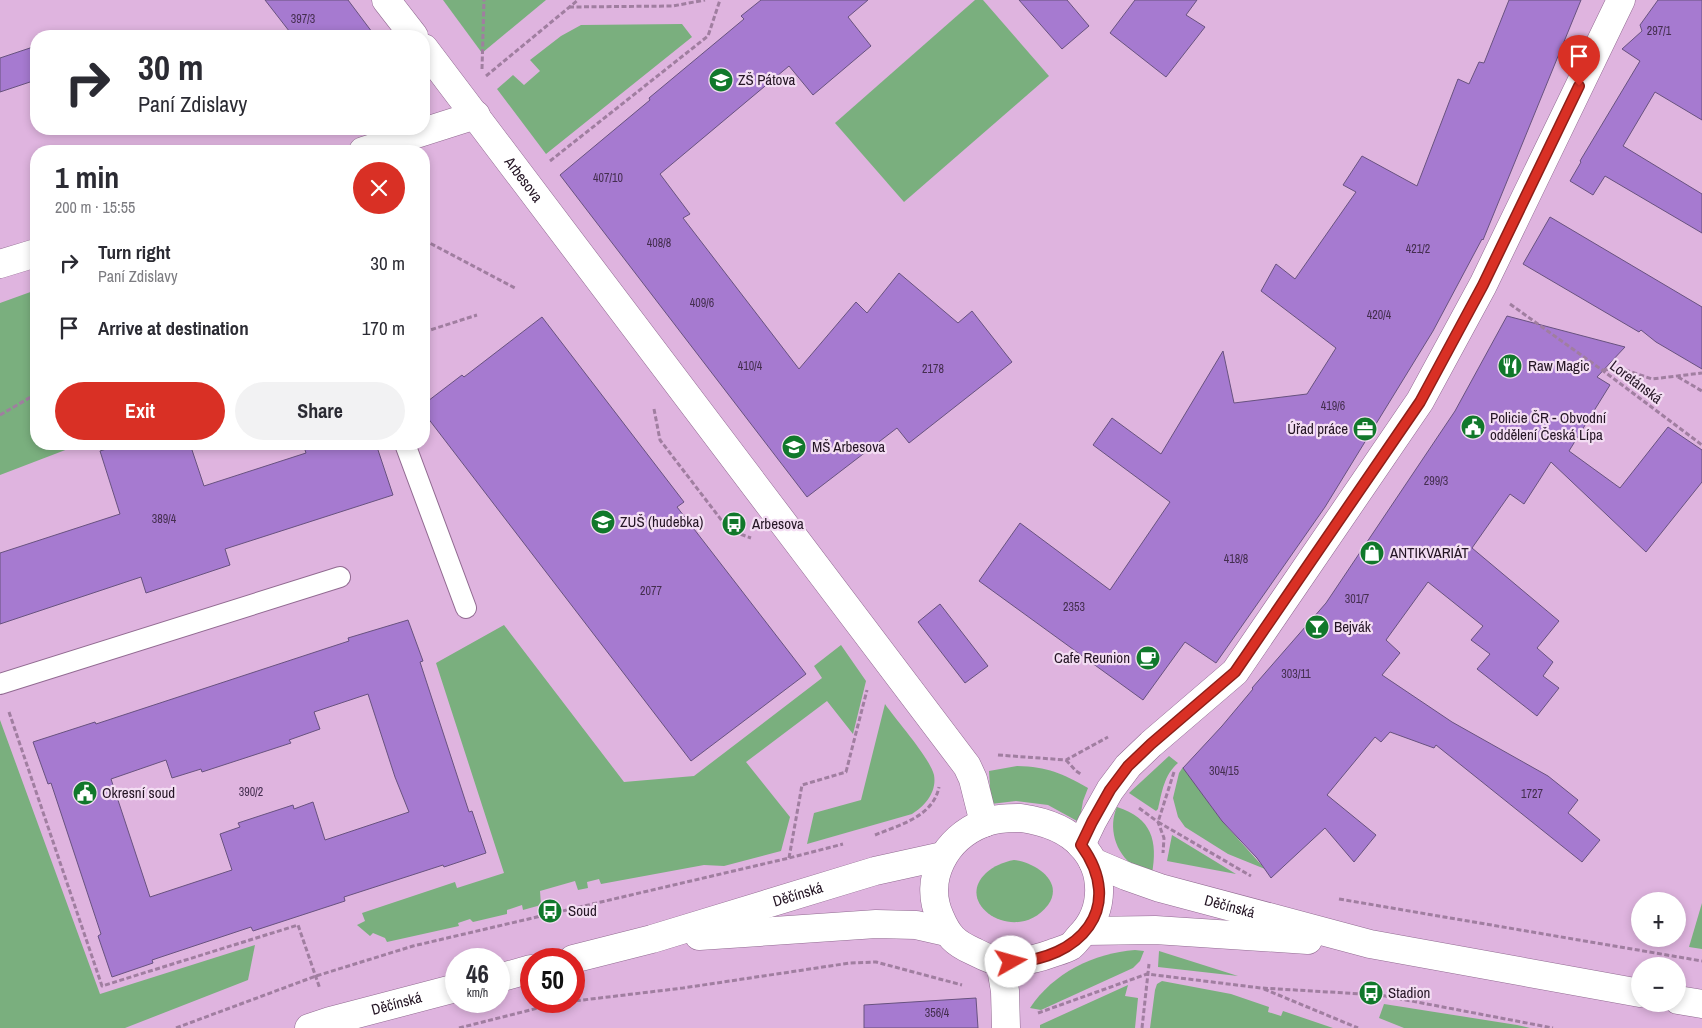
<!DOCTYPE html>
<meta charset="utf-8">
<style>
:root{--surface:#fff;--page:#f2f2f3;--text:#2b2b33;--muted:#7c7c81;--accent:#d93025}
body{margin:0;font-family:"Archivo Narrow",sans-serif;background:var(--page);color:var(--text);height:100vh;display:flex;flex-direction:column;font-size:19px;white-space:nowrap}
*{box-sizing:border-box;margin:0}
p{font-size:16px;color:var(--muted)}
.icon{flex:none;width:28px;height:28px;fill:none;stroke:currentColor;stroke-width:2;stroke-linecap:round;stroke-linejoin:round}
.map{position:relative;flex:1;overflow:hidden}
.details{position:absolute;left:30px;top:145px;width:400px;height:305px;display:flex;flex-direction:column;background:var(--surface);border-radius:20px;box-shadow:0 2px 8px #0003}
.details>*{flex:none}
.top-card{position:absolute;left:30px;top:30px;width:400px;height:105px;border-radius:20px;box-shadow:0 2px 8px #0003;background:#fff;color:var(--text);overflow:hidden}
.buttons{position:absolute;left:1631px;top:892px;display:grid;gap:10px}
.buttons a{display:grid;place-items:center;width:55px;height:55px;border-radius:50%;background:var(--surface);box-shadow:0 2px 8px #0003;font-size:25px}
.speed{position:absolute;left:445px;top:948px;display:flex;gap:10px;font-size:25px;font-weight:700;text-align:center}
.speed>*{display:grid;place-content:center;width:65px;height:65px;border-radius:50%;background:var(--surface);box-shadow:0 2px 8px #0003;line-height:1}
.speed small{font-size:12px;font-weight:400}
.speed .limit{border:8px solid #d22;background:#fff;color:#111}
.pin{position:absolute;display:grid;place-items:center;width:42px;height:42px;color:#fff;margin:-51px -21px;border-radius:50% 50% 50% 0;rotate:-45deg;box-shadow:0 0 5px #0007}
.pin .icon{rotate:45deg}
.me{position:absolute;width:55px;margin:-28px;rotate:83deg;stroke-linejoin:round;filter:drop-shadow(0 0 4px #0008)}
.turn{display:flex;align-items:center;gap:18px;height:105px;padding:0 25px;font-size:22px}
.turn .icon{width:65px;height:65px;stroke-width:2.5}
.turn b{display:block;font-size:35px;line-height:42px}
.round{display:grid;place-items:center;flex:none;width:52px;height:52px;border-radius:26px;background:var(--page)}
.overview{display:flex;align-items:center;justify-content:space-between;height:85px;padding:0 25px}
h1{font-size:30px;font-weight:800;line-height:38px}
.primary-button{display:flex;gap:10px;margin-top:auto;padding:10px 25px}
.primary-button a{flex:1;height:58px;border-radius:30px;background:var(--accent);color:#fff;font-size:20px;font-weight:800;line-height:58px;text-align:center}
.primary-button a+a{background:var(--page);color:var(--text)}
ul{padding:0;list-style:none}
li{display:flex;align-items:center;gap:15px;height:65px;padding:0 25px}
li div{flex:1}
li b{display:block;font-size:19px}
li em{font-style:normal}
.map>svg:first-child{display:block}
.green{fill:#7aaf7e}
.building{fill:#a67ad0;stroke:#68527f;fill-rule:evenodd}
.lines{fill:none;stroke-linecap:round;stroke-linejoin:round}
.service-casing{stroke:#916a91;stroke-width:22}
.minor-casing{stroke:#916a91;stroke-width:29}
.secondary-casing{stroke:#916a91;stroke-width:29}
.path{stroke:#a07ea0;stroke-width:3;stroke-dasharray:5 2.5;stroke-linecap:butt}
.service{stroke:#fff;stroke-width:20}
.minor{stroke:#fff;stroke-width:28}
.secondary{stroke:#fff;stroke-width:28}
.route-casing{stroke:#8d1f18;stroke-width:12}
.route{stroke:#d93025;stroke-width:9}
.labels{text-anchor:middle;stroke-width:4.5;stroke-linejoin:round;paint-order:stroke}
.number-label{font-size:12px;fill:#442e4f}
.poi-label{font-size:15px;fill:#241524;stroke:#f3ddf3;text-anchor:start}
.street-label{font-size:15px;fill:#241524;stroke:#f3ddf3}
</style>
<div class="map">
<svg width="1702" height="1028" viewBox="0 0 1702 1028">
<rect width="100%" height="100%" fill="#dfb4df"/>
<g class="green">
<path d="M443,0H546L482,53Z"/>
<path d="M975,0H983L1049,76L904,202L835,123Z"/>
<path d="M682,24L692,37L546,154L497,89L513,75L524,85L540,71L530,60L561,36L581,25Z"/>
<path d="M36,290V444H81L0,475V303Z"/>
<path d="M504,625L624,782L694,776L822,678L814,666L841,645L866,681L853,734L827,701L746,762L790,817L781,851L724,866L704,865L601,884L599,879L587,882L588,888L578,890L575,881L540,891L541,905L523,910L522,905L507,910V914L473,922L470,919L458,923L459,926L387,942L385,938L373,933L370,936L357,925L365,921L362,913L455,882L457,888L504,873L436,663Z"/>
<path d="M885,704C896,720 930,758 934,775C937,792 925,806 912,814L807,844L814,813L861,800Z"/>
<path d="M0,720L100,994L255,945L248,980L125,1028H0Z"/>
<path d="M1169,756L1178,763C1164,775 1162,792 1158,809L1156,811L1129,793Z"/>
<path d="M1017,766C1048,767 1062,773 1088,788L1083,801L1080,819L1077,821L1048,805L1016,801L991,804L989,771Z"/>
<path d="M1183,767L1222,821L1265,869L1228,854L1185,827L1178,817L1173,798L1179,773Z"/>
<path d="M1117,807C1152,818 1158,841 1152,874C1147,871 1140,869 1134,866C1115,853 1108,827 1117,807Z"/>
<path d="M1172,835L1236,874L1167,861Z"/>
<path d="M1014,860C1034,862 1065,881 1048,905C1017,946 952,905 986,873C994,866 1003,862 1014,860Z"/>
<path d="M1702,903V949L1689,947Z"/>
<path d="M1135,950L1144,951L1140,961L1133,968L1041,1010L1030,1008C1053,973 1094,953 1135,950Z"/>
<path d="M1159,951L1238,976L1158,967Z"/>
<path d="M1162,981L1231,994L1269,1007L1268,1012L1281,1016L1283,1011L1333,1028H1150L1155,990L1157,984Z"/>
<path d="M1128,985L1125,996L1138,998L1135,1028H1040V1025Z"/>
<path d="M1384,1004L1517,1025L1530,1028H1404L1379,1018Z"/>
</g>
<g class="building">
<path d="M265,0H348L375,36H293Z"/>
<path d="M761,0H868L848,17L871,46L813,95L789,66L660,174L690,214L683,218L799,369L856,302L867,313L899,273L958,323L972,311L1012,362L909,443L897,428L807,497L560,175L650,100L649,98L744,19L741,16Z"/>
<path d="M1019,0H1067L1089,26L1062,49Z"/>
<path d="M1135,0H1197L1186,15L1205,27L1166,77L1110,33Z"/>
<path d="M1509,0H1581L1483,240L1482,239L1433,331L1325,507L1216,663L1185,642L1143,700L979,581L1020,523L1110,590L1170,502L1093,445L1112,418L1161,454L1223,351L1234,403L1307,394L1336,348L1261,291L1276,264L1295,279L1356,192L1343,185L1362,156L1417,186L1458,79L1469,84L1479,62L1484,63Z"/>
<path d="M1658,0H1702V120L1655,92L1623,146L1702,194V233L1605,176L1593,195L1570,181L1581,162L1580,161L1640,61L1622,49L1642,31L1640,25Z"/>
<path d="M36,46V80L0,92V58Z"/>
<path d="M1550,217L1702,307V369L1656,342L1641,330L1639,332L1523,264Z"/>
<path d="M1507,316L1625,347L1597,377L1610,385L1569,451L1620,488L1668,427L1702,450V482L1646,552L1551,462L1524,504L1510,494L1472,548L1559,621L1537,648L1553,662L1543,676L1559,688L1537,716L1477,669L1490,654L1471,640L1483,626L1428,582L1386,640L1400,653L1382,675L1452,722L1548,776L1578,800L1568,813L1600,840L1582,862L1436,745L1434,748L1390,732L1381,742L1375,737L1327,795L1376,835L1354,862L1325,828L1271,878L1257,858L1222,821L1183,768L1222,726L1253,689L1252,688L1326,603L1455,411Z"/>
<path d="M542,317L684,502L677,507L806,674L691,761L424,413V404L462,375L464,377Z"/>
<path d="M122,444H190L204,486L306,453L303,444H376L393,495L225,549L230,565L146,593L141,577L0,624V553L120,514L100,451Z"/>
<path d="M940,604L988,666L965,683L918,622Z"/>
<path d="M408,620L423,661L420,662L469,812L472,811L486,853L444,867L443,865L344,897L345,901L253,931L251,927L152,960L153,963L112,977L98,936L101,934L51,783L48,784L33,742L95,722L96,724L349,641L348,638ZM368,694L395,777L409,812L325,840L313,802L294,809L293,805L238,823L240,827L220,834L232,870L150,897L111,779L166,760L172,778L201,769L202,772L291,743L289,740L320,729L314,712Z"/>
<path d="M976,998L978,1028H864V1005Z"/>
</g>
<g class="lines">
<defs>
<g id="service">
<path d="M405,444L466,608"/>
<path d="M0,684L340,577"/>
</g>
<g id="minor">
<path d="M386,0L414,36"/>
<path id="s1" d="M424,48L967,766L973,779L984,823"/>
<path d="M363,151L476,115"/>
<path d="M0,264L36,253"/>
<path d="M1081,845L1092,822L1110,790L1128,766L1151,744L1235,672L1420,401L1483,285L1621,0"/>
<path d="M1000,962L1005,991L1006,1028"/>
</g>
<g id="secondary">
<path d="M1021,818C1042,821 1067,829 1082,846C1105,871 1105,910 1081,935C1078,938 1075,943 1071,946C1066,949 1059,951 1053,953C1037,959 1019,963 1001,962C992,961 981,955 973,951C955,943 948,936 940,917C923,879 945,838 984,823C995,818 1009,818 1021,818Z"/>
<path id="s2" d="M1093,862L1126,876L1160,888L1370,944L1640,993"/>
<path d="M1085,931L1155,930L1308,940"/>
<path d="M699,936L876,924L916,925L947,932"/>
<path id="s3" d="M573,959L652,939L875,871L943,856"/>
<path d="M499,978L531,969"/>
<path d="M1678,1000L1702,1004"/>
<path id="s4" d="M309,1028L330,1021L456,988"/>
</g>
</defs>
<use href="#service" class="service-casing"/>
<use href="#minor" class="minor-casing"/>
<use href="#secondary" class="secondary-casing"/>
<g class="path">
<path d="M569,7L673,6L705,0"/>
<path d="M482,69L484,0"/>
<path d="M486,76L578,0"/>
<path d="M550,161L708,36L720,0"/>
<path d="M424,240L515,288"/>
<path d="M1510,304L1602,370L1702,445"/>
<path d="M424,332L477,315"/>
<path d="M1603,370L1620,368L1652,379L1702,373"/>
<path d="M1678,377L1702,391"/>
<path d="M654,409L660,440L729,530L751,538"/>
<path d="M0,415L36,394"/>
<path d="M9,712L102,986L298,925L320,989"/>
<path d="M998,755L1066,760L1108,737"/>
<path d="M1066,760L1076,771L1082,775"/>
<path d="M1174,772L1158,822L1251,876"/>
<path d="M1139,808L1158,822L1164,838L1163,853"/>
<path d="M875,835C899,825 933,817 939,787"/>
<path d="M789,858L802,785L846,772L867,690"/>
<path d="M1339,899L1702,961"/>
<path d="M1264,989L1358,1028"/>
<path d="M1038,1013L1147,974L1261,988L1380,995L1553,1028"/>
<path d="M176,1028L316,976L413,946L789,858L843,844"/>
<path d="M459,1028L558,1003L683,988L850,963L876,962L962,985"/>
<path d="M1142,1028L1149,964"/>
</g>
<use href="#service" class="service"/>
<use href="#minor" class="minor"/>
<use href="#secondary" class="secondary"/>
</g>
<g class="lines">
<defs>
<path id="route" d="M1011,962C1079,960 1127,908 1081,845L1092,822L1110,790L1128,766L1151,744L1235,672L1420,402L1483,285L1579,86"/>
</defs>
<use href="#route" class="route-casing"/>
<use href="#route" class="route"/>
</g>
<defs>
<symbol id="school-disc" viewBox="-11 -11 22 22"><circle r="9.5" fill="#11782b" stroke="#f3ddf3"/><path d="M0-5L7-2L0 1L-7-2ZM-4 1L0 2.5L4 1V4Q0 6-4 4Z" fill="#fff"/></symbol>
<symbol id="restaurant-disc" viewBox="-11 -11 22 22"><circle r="9.5" fill="#11782b" stroke="#f3ddf3"/><path d="M-5-6h1v4h1v-4h1v4h1v-4h1v5L-1.5 .5V6h-2V.5L-5-1ZM5-6V6H3V1.5H1.5Q1.5-4 5-6Z" fill="#fff"/></symbol>
<symbol id="civic-disc" viewBox="-11 -11 22 22"><circle r="9.5" fill="#11782b" stroke="#f3ddf3"/><path d="M-.6-6.5H3V-4.5H.6V-3L4-1V1h2V6H-6V1h2V-1L-.6-3ZM-1.2 2.5V6h2.4V2.5Z" fill="#fff"/></symbol>
<symbol id="office-disc" viewBox="-11 -11 22 22"><circle r="9.5" fill="#11782b" stroke="#f3ddf3"/><path d="M-6-3h4V-5.5h4V-3h4V5H-6ZM-1-4.5V-3h2v-1.5ZM-6 0V1H6V0Z" fill="#fff"/></symbol>
<symbol id="bus-disc" viewBox="-11 -11 22 22"><circle r="9.5" fill="#11782b" stroke="#f3ddf3"/><path d="M-5-6H5V4H4V6H2V4H-2V6H-4V4H-5ZM-3.5-4V0h7V-4ZM-3.5 1.2v1.5H-2V1.2ZM2 1.2v1.5H3.5V1.2Z" fill="#fff"/></symbol>
<symbol id="shop-disc" viewBox="-11 -11 22 22"><circle r="9.5" fill="#11782b" stroke="#f3ddf3"/><path d="M-5-2.5h2.3a2.7 3.5 0 0 1 5.4 0H5L5.5 6h-11ZM-1.5-2.5h3a1.5 2.3 0 0 0-3 0Z" fill="#fff"/></symbol>
<symbol id="bar-disc" viewBox="-11 -11 22 22"><circle r="9.5" fill="#11782b" stroke="#f3ddf3"/><path d="M-6-5H6L.8 .8V4.5H3.5V6h-7V4.5H-.8V.8Z" fill="#fff"/></symbol>
<symbol id="cafe-disc" viewBox="-11 -11 22 22"><circle r="9.5" fill="#11782b" stroke="#f3ddf3"/><path d="M-5.5-4.5H6V0H3Q3 3.5 0 3.5H-2.5Q-5.5 3.5-5.5 0ZM3-3.2v2h1.7v-2ZM-6 4.5H4V6H-6Z" fill="#fff"/></symbol>
</defs>
<g fill-rule="evenodd">
<use href="#school-disc" x="707" y="66" width="28" height="28"/>
<use href="#restaurant-disc" x="1496" y="352" width="28" height="28"/>
<use href="#civic-disc" x="1459" y="413" width="28" height="28"/>
<use href="#office-disc" x="1351" y="415" width="28" height="28"/>
<use href="#school-disc" x="780" y="433" width="28" height="28"/>
<use href="#school-disc" x="589" y="508" width="28" height="28"/>
<use href="#bus-disc" x="720" y="510" width="28" height="28"/>
<use href="#shop-disc" x="1358" y="539" width="28" height="28"/>
<use href="#bar-disc" x="1303" y="613" width="28" height="28"/>
<use href="#cafe-disc" x="1134" y="644" width="28" height="28"/>
<use href="#civic-disc" x="71" y="779" width="28" height="28"/>
<use href="#bus-disc" x="536" y="897" width="28" height="28"/>
<use href="#bus-disc" x="1357" y="979" width="28" height="28"/>
</g>
<g class="labels">
<g class="number-label">
<text x="303" y="23">397/3</text>
<text x="1659" y="35">297/1</text>
<text x="608" y="182">407/10</text>
<text x="659" y="247">408/8</text>
<text x="1418" y="253">421/2</text>
<text x="702" y="307">409/6</text>
<text x="1379" y="319">420/4</text>
<text x="750" y="370">410/4</text>
<text x="933" y="373">2178</text>
<text x="1333" y="410">419/6</text>
<text x="1436" y="485">299/3</text>
<text x="164" y="523">389/4</text>
<text x="1236" y="563">418/8</text>
<text x="651" y="595">2077</text>
<text x="1357" y="603">301/7</text>
<text x="1074" y="611">2353</text>
<text x="1296" y="678">303/11</text>
<text x="1224" y="775">304/15</text>
<text x="251" y="796">390/2</text>
<text x="1532" y="798">1727</text>
<text x="937" y="1017">356/4</text>
</g>
<g class="poi-label">
<text x="738" y="85">ZŠ Pátova</text>
<text x="1528" y="371">Raw Magic</text>
<text x="1490" y="423">Policie ČR - Obvodní<tspan x="1490" dy="17">oddělení Česká Lípa</tspan></text>
<text x="1348" y="434" text-anchor="end">Úřad práce</text>
<text x="812" y="452">MŠ Arbesova</text>
<text x="620" y="527">ZUŠ (hudebka)</text>
<text x="752" y="529">Arbesova</text>
<text x="1390" y="558">ANTIKVARIÁT</text>
<text x="1334" y="632">Bejvák</text>
<text x="1130" y="663" text-anchor="end">Cafe Reunion</text>
<text x="102" y="798">Okresní soud</text>
<text x="568" y="916">Soud</text>
<text x="1388" y="998">Stadion</text>
</g>
<g class="street-label">
<text dy="5" stroke="none"><textPath href="#s1" startOffset="165">Arbesova</textPath></text>
<text transform="translate(1636 382) rotate(37)" y="5">Loretánská</text>
<text dy="5" stroke="none"><textPath href="#s3" startOffset="234">Děčínská</textPath></text>
<text dy="5" stroke="none"><textPath href="#s2" startOffset="144">Děčínská</textPath></text>
<text dy="5" stroke="none"><textPath href="#s4" startOffset="91">Děčínská</textPath></text>
</g>
</g>
</svg>
<div class="buttons">
<a>+</a>
<a>−</a>
</div>
<div class="speed"><div>46<small>km/h</small></div><div class="limit">50</div></div>
<div class="pin" style="left:1579px;top:86px;background:#d93025"><svg class="icon" aria-label="arrive" viewBox="0 0 24 24"><path d="M6 21V4h12l-3 4 3 4H6"/></svg></div>
<svg class="me" style="left:1011px;top:962px" viewBox="-20 -20 40 40"><circle r="19" fill="#fff"/><path d="M0-13L10 11 0 6-10 11z" fill="#d93025"/></svg>
<div class="top-card">
<div class="turn"><svg class="icon" aria-label="right" viewBox="0 0 24 24"><path d="M7 20v-9h11M14 6l5 5-5 5"/></svg><div><b>30 m</b>Paní Zdislavy</div></div>
</div>
<section class="details">
<div class="overview"><div><h1>1 min</h1><p>200 m · 15:55</p></div><a class="round" style="background:#d93025;color:#fff"><svg class="icon" aria-label="close" viewBox="0 0 24 24"><path d="M6 6l12 12M18 6L6 18"/></svg></a></div>
<ul>
<li><svg class="icon" aria-label="right" viewBox="0 0 24 24"><path d="M7 20v-9h11M14 6l5 5-5 5"/></svg><div><b>Turn right</b><p>Paní Zdislavy</p></div><em>30 m</em></li>
<li><svg class="icon" aria-label="arrive" viewBox="0 0 24 24"><path d="M6 21V4h12l-3 4 3 4H6"/></svg><div><b>Arrive at destination</b></div><em>170 m</em></li>
</ul>
<div class="primary-button"><a>Exit</a><a>Share</a></div>
</section>
</div>
